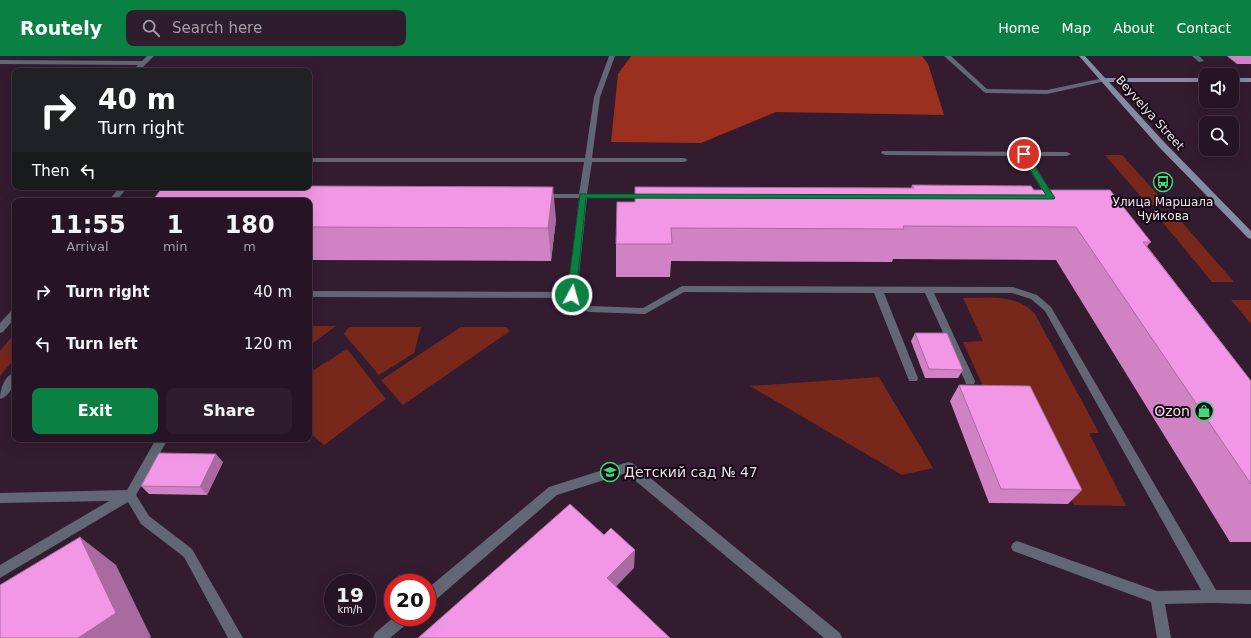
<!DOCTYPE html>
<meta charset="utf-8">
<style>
:root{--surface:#261424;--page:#2e1d2c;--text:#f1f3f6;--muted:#a49ea6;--line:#423341;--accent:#0b8043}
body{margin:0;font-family:"DejaVu Sans",sans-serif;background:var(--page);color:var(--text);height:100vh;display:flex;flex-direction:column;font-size:15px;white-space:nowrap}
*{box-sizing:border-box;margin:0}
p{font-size:13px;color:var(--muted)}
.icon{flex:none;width:22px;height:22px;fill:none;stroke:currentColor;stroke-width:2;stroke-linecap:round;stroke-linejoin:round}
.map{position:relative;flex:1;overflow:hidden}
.details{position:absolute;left:12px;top:142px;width:300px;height:244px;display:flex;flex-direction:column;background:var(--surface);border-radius:8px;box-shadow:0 4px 16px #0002,0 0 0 1px var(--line)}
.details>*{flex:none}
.top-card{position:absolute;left:12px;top:12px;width:300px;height:122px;border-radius:8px;box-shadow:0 4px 16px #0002,0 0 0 1px var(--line);background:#202124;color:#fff;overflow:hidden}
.fabs{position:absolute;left:1199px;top:12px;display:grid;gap:8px}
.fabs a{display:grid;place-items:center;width:40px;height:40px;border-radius:8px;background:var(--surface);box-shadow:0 4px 16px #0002,0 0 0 1px var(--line);font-size:20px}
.speed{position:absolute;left:324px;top:518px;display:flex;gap:8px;font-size:20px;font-weight:700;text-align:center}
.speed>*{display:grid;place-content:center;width:52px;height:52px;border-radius:50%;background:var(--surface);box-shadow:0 4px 16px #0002,0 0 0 1px var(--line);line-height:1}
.speed small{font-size:10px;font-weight:400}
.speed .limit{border:6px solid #d22;background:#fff;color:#111}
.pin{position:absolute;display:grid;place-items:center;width:34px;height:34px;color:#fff;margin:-17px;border:2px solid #fff;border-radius:50%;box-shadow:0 1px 4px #0007}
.me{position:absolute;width:44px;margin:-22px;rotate:6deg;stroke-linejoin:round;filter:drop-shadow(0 0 3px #0008)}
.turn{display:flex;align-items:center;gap:14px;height:84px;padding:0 20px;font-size:18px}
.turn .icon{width:52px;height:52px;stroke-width:2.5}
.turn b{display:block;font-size:28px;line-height:34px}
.then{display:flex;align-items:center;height:38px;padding:0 20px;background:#0003;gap:8px;font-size:15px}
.eta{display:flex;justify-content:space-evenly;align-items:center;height:68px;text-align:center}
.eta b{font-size:24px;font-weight:700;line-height:28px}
.button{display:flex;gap:8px;margin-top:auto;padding:8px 20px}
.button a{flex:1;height:46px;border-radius:8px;background:var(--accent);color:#fff;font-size:16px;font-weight:700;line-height:46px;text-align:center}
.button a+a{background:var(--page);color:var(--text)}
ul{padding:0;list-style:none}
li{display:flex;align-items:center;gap:12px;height:52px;padding:0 20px}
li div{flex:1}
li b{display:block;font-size:15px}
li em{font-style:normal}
header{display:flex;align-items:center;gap:24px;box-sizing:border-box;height:56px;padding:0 20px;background:var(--accent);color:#fff}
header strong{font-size:19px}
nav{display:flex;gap:22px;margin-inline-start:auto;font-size:14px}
.search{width:280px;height:36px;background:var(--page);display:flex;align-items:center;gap:10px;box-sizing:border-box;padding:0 14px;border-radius:8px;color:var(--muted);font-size:15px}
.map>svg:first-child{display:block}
.green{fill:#78281b}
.forest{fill:#9c301e}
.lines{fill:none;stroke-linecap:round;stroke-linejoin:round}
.lane{fill:#626775;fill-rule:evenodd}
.street{fill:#626775;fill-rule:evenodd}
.secondary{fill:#858ca2;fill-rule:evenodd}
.wall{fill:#d082c5}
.shaded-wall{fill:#a96aa0}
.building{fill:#f297e5;stroke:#a96aa0}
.route{fill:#0b8043;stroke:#07532c}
.labels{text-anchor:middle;stroke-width:4;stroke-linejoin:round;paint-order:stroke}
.far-street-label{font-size:12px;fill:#efdeec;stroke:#150a13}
.far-poi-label{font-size:12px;fill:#efdeec;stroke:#150a13}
.poi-label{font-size:14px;fill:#efdeec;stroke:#150a13;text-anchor:end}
</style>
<header>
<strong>Routely</strong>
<div class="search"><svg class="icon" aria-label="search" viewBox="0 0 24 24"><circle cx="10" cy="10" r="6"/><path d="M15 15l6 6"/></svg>Search here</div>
<nav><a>Home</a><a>Map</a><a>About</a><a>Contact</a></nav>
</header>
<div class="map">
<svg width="1251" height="582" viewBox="0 0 1251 582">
<rect width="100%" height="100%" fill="#331b30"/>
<g class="green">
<path d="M1105,99H1122L1167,149H1148Z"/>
<path d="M1160,163L1180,164L1234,226H1212Z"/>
<path d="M963,242C988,242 1016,237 1035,258L1099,377H1089L1126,450L1074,449L1041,376L987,339L963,286L983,285Z"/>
<path d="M1231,244H1251V268Z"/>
<path d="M309,270H336L309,290Z"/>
<path d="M349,271H421L414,297L379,319L344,278Z"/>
<path d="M461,271H506L510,275L403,349L381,324Z"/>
<path d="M15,277V302L0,320V295Z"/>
<path d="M347,293L386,343L324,389L309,376V317Z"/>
<path d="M879,321L933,412L902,419L750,330Z"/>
</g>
<path class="forest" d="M631,0H922L928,8L944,59L776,56L701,87L611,86L618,18Z"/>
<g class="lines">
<g class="lane">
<path d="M147,0H154L139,15H132L138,9L0,8V4L142,5Z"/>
<path d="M609,0H615L600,41L592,102H684L688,104L684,106H592L587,138H648L652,140L648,142H587L577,238L591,250L643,252L682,230L1013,231L1037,239L1051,251L1216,534H1251V548L1212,547L1165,548L1171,582H1157L1151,546L1013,495L1011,491L1013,487L1017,485L1157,535L1201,534L1045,255L1031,243L1012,237H934L975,325L974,328H966L965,325L925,237H884L918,322L917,325H909L908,322L874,237L684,236L645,258L589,256L586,255L570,242L309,241V235L568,236L579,142H540L536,140L540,138H579L584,106H309V102H585L594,41Z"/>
<path d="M944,0H951L988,34V36H984Z"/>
<path d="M1192,0H1199L1204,5L1199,6Z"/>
<path d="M882,95L1067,96L1071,98L1067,100H1029L1055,142L1051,144L1047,142L1021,100L885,99L881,97Z"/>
<path d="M15,316C15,326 11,340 0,343C0,333 4,320 15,316Z"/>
<path d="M156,383H168L136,439L149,460L192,493L243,582H228L184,501L141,468L128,446L0,522V509L109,445L0,447V437L127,434Z"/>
<path d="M628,406L632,407L840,577L842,582H824L626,417L557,439L432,547L427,549V533L549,431Z"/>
<path d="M394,561H411L409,566L390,582H373L375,577Z"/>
</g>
<g class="street">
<path d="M1104,22L1106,23V25L1047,38L986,37L983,35L986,33L1047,34Z"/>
<path d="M120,131H128L116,145H108Z"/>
<path d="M15,253V262L3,276L0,277V267L12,254Z"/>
</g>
<g class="secondary">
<path d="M1079,0H1085L1105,22H1206V26H1109L1165,87L1251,175V183L1248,182L1159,91Z"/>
<rect x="1232" y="22" width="19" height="4"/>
</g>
</g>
<g class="wall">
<path d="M1227,0H1251V8H1237Z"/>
<path d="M912,129L1034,134L1151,186L1147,190L1251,325V486H1230L1056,204L893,203L892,206L671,205L670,221H616V188L635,146V131L911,132Z"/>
<path d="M309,145L556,163L551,205L309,204Z"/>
<path d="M915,277L963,314L958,322H925L911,285Z"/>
<path d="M959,329L1082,434L1068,448L989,447L950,345Z"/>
<path d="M223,406L207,439L149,438L141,430Z"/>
</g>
<g class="shaded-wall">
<path d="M553,131L556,163L551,205L548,172Z"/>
<path d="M216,398L223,406L207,439L200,431Z"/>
<path d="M80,481L116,509L151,581L150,582H78Z"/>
<path d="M635,494L634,512L608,539L607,522Z"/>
</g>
<g class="building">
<path d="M912,129L1031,130L1034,134H1110L1151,186H1143L1251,325V428L1076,171L903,170L904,173L671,172L672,188H616L617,146H635V131L914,132Z"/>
<path d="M309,130L553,131L548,172L309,171V145H152L163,131H309Z"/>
<path d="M915,277H947L963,314L929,313Z"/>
<path d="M959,329L1030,330L1082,434L1001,433Z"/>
<path d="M159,397L216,398L200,431L141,430Z"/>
<path d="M570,448L604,479L611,472L635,494L607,522L670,582H418Z"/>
<path d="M80,481L116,557L78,582H0V529Z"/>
</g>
<path class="route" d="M1021,97H1026L1055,142L1054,143L586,142L576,239L572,242L567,239L580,138L1046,139L1020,98Z"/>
<defs>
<symbol id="bus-ring" viewBox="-11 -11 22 22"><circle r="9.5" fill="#150a13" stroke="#42d77b" stroke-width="1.5"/><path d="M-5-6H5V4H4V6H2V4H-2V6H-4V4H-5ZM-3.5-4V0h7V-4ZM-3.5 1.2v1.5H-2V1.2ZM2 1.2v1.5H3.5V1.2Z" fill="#42d77b"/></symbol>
<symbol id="shop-ring" viewBox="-11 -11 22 22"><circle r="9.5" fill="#150a13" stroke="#42d77b" stroke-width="1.5"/><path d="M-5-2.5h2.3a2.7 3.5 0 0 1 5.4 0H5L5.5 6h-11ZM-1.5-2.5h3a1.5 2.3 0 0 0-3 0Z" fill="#42d77b"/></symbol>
<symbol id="school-ring" viewBox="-11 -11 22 22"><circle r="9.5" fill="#150a13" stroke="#42d77b" stroke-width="1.5"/><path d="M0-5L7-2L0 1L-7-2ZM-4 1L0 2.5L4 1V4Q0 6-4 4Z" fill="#42d77b"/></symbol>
</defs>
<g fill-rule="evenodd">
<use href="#bus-ring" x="1152" y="115" width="22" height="22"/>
<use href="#shop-ring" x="1193" y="344" width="22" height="22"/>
<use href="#school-ring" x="599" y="405" width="22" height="22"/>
</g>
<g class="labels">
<g class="far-street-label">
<text transform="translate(1150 57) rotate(48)" y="4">Beyvelya Street</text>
</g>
<g class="far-poi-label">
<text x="1163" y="150">Улица Маршала<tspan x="1163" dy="14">Чуйкова</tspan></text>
</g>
<g class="poi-label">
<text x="1190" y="360">Ozon</text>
<text x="624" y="421" text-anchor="start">Детский сад № 47</text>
</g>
</g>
</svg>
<div class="fabs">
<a><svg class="icon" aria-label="sound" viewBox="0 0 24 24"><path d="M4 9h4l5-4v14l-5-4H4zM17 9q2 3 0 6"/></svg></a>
<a><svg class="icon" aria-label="search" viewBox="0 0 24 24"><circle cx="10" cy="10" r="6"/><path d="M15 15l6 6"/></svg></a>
</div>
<div class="speed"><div>19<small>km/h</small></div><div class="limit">20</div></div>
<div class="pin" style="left:1024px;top:98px;background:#d93025"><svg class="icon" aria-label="arrive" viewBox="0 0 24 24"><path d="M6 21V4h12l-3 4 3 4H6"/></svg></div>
<svg class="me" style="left:572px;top:239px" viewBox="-20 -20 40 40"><circle r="17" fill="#0b8043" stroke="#fff" stroke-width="3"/><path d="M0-11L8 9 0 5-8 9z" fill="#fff"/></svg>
<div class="top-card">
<div class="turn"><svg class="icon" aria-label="right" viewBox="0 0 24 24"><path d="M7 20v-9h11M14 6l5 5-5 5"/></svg><div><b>40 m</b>Turn right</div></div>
<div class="then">Then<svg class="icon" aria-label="left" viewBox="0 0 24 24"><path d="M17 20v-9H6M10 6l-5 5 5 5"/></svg></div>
</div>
<section class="details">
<div class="eta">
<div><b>11:55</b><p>Arrival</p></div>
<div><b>1</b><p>min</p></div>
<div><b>180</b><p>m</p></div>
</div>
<ul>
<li><svg class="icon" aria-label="right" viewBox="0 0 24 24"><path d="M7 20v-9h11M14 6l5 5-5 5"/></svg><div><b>Turn right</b></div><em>40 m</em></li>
<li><svg class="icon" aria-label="left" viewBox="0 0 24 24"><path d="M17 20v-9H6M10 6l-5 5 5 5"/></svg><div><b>Turn left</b></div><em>120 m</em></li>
</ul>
<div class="button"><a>Exit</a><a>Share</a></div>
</section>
</div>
